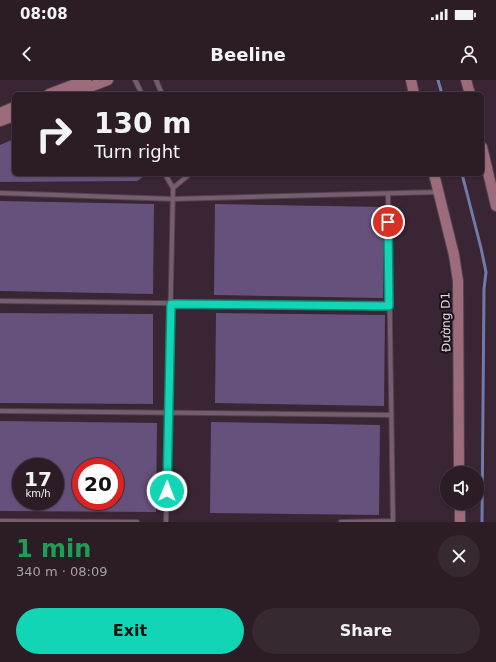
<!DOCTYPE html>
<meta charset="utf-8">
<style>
:root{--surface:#2b1c26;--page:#372932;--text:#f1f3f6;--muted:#a6a1a7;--line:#473a43;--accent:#11d5b4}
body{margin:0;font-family:"DejaVu Sans",sans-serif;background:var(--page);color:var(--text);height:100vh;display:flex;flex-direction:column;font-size:15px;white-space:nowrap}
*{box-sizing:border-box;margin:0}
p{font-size:13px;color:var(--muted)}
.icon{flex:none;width:22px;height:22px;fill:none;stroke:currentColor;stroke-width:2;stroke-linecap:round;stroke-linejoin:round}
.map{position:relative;height:442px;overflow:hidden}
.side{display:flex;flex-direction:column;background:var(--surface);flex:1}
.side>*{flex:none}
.top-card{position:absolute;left:12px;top:12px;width:472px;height:84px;border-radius:6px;box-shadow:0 1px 3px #0004,0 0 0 1px var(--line);background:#2b1c26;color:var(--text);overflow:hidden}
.buttons{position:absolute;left:440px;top:386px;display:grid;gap:8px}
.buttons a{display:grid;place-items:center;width:44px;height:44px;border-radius:50%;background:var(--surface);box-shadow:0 1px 3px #0004,0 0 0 1px var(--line);font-size:20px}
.speed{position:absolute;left:12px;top:378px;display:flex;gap:8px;font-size:20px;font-weight:700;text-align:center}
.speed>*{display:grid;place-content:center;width:52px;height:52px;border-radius:50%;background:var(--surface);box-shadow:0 1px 3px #0004,0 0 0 1px var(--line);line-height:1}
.speed small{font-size:10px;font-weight:400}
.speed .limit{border:6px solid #d22;background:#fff;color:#111}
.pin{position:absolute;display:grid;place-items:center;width:34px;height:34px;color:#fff;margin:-17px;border:2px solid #fff;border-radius:50%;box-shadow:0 1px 4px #0007}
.me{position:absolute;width:44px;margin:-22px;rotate:1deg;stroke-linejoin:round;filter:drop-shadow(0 0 3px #0008)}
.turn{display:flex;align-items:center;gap:14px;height:84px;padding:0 16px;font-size:18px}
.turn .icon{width:52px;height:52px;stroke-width:2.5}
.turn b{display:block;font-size:28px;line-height:34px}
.round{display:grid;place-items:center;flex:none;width:42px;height:42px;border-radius:21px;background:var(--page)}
.overview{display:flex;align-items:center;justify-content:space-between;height:68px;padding:0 16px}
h1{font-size:24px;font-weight:700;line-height:30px;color:#1e9e55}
.action{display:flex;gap:8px;margin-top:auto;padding:8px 16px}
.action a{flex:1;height:46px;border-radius:24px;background:var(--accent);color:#111;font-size:16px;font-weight:700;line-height:46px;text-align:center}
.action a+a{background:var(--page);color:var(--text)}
.status{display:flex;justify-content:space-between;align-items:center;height:28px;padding:0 20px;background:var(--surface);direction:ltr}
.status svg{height:11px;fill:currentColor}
header{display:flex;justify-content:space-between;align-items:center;height:52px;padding:0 16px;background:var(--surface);font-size:18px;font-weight:700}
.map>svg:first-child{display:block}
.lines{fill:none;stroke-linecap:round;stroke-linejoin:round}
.stream{stroke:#707ba9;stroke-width:3}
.building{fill:#65517b;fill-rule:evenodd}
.lane-casing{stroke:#54424f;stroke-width:6}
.secondary-casing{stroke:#54424f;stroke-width:12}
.lane{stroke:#765e6e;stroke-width:4}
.secondary{stroke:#9c6c7c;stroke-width:10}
.route-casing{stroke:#0b8a75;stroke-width:10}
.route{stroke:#11d5b4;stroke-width:7}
.labels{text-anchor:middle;stroke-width:4;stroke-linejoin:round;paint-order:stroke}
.street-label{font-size:12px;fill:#e9dae3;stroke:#1b1118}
</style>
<div class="status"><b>08:08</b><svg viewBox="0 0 49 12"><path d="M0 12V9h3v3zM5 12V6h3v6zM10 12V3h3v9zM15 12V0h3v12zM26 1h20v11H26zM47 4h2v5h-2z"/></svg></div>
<header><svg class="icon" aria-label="back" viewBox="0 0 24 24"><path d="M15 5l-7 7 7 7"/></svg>Beeline<svg class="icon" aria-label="person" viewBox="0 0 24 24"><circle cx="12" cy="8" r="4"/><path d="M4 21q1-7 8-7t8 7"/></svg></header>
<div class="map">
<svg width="496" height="442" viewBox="0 0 496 442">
<rect width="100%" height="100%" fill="#392533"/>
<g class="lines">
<g class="stream">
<path d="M438,0L442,14"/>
<path d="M462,94L481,168L486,192L484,209L482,442"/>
</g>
</g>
<g class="building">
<path d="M14,59V94H145L144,96L137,101L0,102V65Z"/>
<path d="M0,121L154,124L153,214L0,211Z"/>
<path d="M215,124L384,127L383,218L214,215Z"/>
<path d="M0,233L153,234V324L0,323Z"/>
<path d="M216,233L385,235L384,326L215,323Z"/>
<path d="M0,341L157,343L156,432L0,431ZM21,387H55V421H21ZM81,387H115V421H81Z"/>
<path d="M211,342L380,345L379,435L210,433Z"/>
</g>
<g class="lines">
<defs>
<g id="lane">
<path d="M135,0L142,14"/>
<path d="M156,0L162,14"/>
<path d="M165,94L173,108L166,442"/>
<path d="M173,108L190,94"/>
<path d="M0,113L173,119L439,112"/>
<path d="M0,221L389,226"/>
<path d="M0,331L391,335"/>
<path d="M0,441L137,442"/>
<path d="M341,442L393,441L388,114"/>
</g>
<g id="secondary">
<path d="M411,0L414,14"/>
<path d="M466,0L470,14"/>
<path d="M49,14L86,0"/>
<path d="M71,14L108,0"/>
<path d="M0,33L14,27"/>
<path d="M0,41L14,36"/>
<path d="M482,67L496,126"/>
<path d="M434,94L454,175L458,201L459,393"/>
<path d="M460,423V442"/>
</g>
</defs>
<use href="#lane" class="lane-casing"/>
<use href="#secondary" class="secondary-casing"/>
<use href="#lane" class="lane"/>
<use href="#secondary" class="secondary"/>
</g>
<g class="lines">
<defs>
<path id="route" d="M167,411L171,224L389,226L388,142"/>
</defs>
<use href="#route" class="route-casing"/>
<use href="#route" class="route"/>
</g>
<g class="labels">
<g class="street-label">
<text transform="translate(446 242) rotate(-91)" y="4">Đường D1</text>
</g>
</g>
</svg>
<div class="buttons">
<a><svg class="icon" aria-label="sound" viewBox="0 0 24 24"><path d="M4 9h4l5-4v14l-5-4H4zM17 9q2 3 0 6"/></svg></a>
</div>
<div class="speed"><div>17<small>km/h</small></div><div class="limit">20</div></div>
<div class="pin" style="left:388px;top:142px;background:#d93025"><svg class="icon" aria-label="arrive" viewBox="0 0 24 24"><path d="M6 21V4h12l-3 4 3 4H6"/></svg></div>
<svg class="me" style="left:167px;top:411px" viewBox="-20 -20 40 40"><circle r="17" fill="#11d5b4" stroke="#fff" stroke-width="3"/><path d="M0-11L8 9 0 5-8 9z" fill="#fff"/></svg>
<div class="top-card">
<div class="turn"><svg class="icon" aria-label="right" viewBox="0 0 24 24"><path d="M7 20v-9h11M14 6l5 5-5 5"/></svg><div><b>130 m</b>Turn right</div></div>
</div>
</div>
<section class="side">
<div class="overview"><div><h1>1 min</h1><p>340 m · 08:09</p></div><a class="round"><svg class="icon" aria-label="close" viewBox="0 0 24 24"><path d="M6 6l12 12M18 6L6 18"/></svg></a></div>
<div class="action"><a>Exit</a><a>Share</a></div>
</section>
